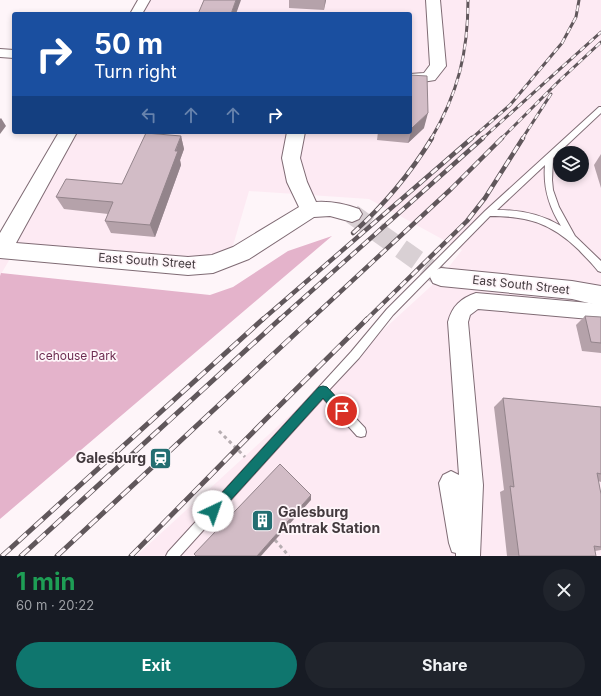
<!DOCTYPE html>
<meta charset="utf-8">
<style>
:root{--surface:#171b24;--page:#20242c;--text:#f1f3f6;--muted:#9ea1a6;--accent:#0f766e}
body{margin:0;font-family:Inter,sans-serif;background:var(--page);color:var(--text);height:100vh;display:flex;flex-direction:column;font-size:15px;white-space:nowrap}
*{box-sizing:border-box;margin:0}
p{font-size:13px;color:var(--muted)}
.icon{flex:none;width:22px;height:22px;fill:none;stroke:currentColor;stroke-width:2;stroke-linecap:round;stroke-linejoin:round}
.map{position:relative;height:556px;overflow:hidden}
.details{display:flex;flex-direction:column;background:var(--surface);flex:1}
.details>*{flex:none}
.top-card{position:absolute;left:12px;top:12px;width:400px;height:122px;border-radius:4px;box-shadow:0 2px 6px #0003;background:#1a4fa0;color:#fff;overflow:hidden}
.fabs{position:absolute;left:553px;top:146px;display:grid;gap:8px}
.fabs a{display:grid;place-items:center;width:36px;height:36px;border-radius:50%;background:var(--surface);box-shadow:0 2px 6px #0003;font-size:20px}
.pin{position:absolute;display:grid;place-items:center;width:34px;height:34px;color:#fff;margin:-17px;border:2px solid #fff;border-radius:50%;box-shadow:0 1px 4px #0007}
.me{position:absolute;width:44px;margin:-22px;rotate:42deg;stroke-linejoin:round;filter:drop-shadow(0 0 3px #0008)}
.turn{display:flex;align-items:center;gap:14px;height:84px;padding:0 16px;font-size:18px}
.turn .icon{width:52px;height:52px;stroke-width:2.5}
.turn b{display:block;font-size:28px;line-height:34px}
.lanes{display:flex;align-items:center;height:38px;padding:0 16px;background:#0003;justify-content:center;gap:20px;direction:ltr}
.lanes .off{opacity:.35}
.round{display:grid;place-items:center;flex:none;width:42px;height:42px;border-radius:21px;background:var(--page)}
.head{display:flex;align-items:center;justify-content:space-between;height:68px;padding:0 16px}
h1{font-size:24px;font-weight:700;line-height:30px;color:#1e9e55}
.primary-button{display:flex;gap:8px;margin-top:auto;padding:8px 16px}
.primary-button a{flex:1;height:46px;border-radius:24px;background:var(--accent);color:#fff;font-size:16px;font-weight:700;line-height:46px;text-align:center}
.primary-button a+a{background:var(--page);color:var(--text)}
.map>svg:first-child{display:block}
.built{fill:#fdeaf3;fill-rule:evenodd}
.green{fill:#e4b3cb}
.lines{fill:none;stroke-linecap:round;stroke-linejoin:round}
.tertiary-tunnel{stroke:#d9d0d4;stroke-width:20;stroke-dasharray:20 10;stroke-linecap:butt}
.service-casing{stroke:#7f6b74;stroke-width:2}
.minor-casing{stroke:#7f6b74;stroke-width:2}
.tertiary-casing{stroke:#7f6b74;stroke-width:2}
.path{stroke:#b6adb1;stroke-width:3;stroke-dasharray:3.5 3.5;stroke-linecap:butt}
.service{fill:#fff;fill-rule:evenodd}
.minor{fill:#fff;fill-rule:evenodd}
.tertiary{fill:#fff;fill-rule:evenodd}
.rail-far2-casing{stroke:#60575b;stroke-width:3}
.rail-far1-casing{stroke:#60575b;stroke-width:4.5}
.rail-casing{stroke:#60575b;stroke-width:5}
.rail-far2{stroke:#fef5f9;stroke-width:2;stroke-dasharray:6;stroke-linecap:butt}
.rail-far1{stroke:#fef5f9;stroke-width:3;stroke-dasharray:8;stroke-linecap:butt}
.rail{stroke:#fef5f9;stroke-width:3.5;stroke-dasharray:11;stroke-linecap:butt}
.wall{fill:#b5a2aa}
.shaded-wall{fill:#93848b}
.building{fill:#d2bcc6;stroke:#93848b}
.route{fill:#0f766e;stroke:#0a4d48}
.labels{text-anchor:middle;stroke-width:3.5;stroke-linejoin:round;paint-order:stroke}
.street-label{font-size:12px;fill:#433a3e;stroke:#fef5f9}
.park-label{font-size:12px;fill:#6e2e52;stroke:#fef5f9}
.near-poi-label{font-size:14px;font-weight:bold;fill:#433a3e;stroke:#fef5f9;text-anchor:end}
</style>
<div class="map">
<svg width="601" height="556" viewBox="0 0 601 556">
<rect width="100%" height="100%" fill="#fef5f9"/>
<path class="built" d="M144,0H601V556H136L441,277L462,250L369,199L249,191L232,249L196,258L19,243L0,276V252L68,132H410V14H136ZM560,153H582V175H560Z"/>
<path class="green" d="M332,236L0,519V276L1,273L210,295L233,287L288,251Z"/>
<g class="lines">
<path class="tertiary-tunnel" d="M352,214L441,277"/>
<defs>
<path id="service" d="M599,107H601V113L553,158L552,180L553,190L559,207L575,236L601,261V272L598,271C592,263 585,257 579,250C551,223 528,216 490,216L393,315L359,358L329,390L365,428L366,432L365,436L361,437L357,436L323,398L180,556H166L168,552L351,352L387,309L485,211ZM545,165C543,188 549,207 561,226C541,214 519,210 497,210Z"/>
<g id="minor">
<path d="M138,0H150L142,14H130Z"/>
<path d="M0,49L14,50V58L0,57Z"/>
<path d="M476,293L601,304V320L478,309L470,315L468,322L483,485L480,556H456V553L452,552L449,543L439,483L443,475L451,471L459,475L448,322C452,306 461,298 476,293Z"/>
</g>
<g id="tertiary">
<path d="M426,0H440L446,66L435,80L410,84V74L424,73L430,65Z"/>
<path d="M59,132H77L16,243L188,257L212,255L233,247L299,207L287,182L282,158L287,132H305L300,158L307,182L316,202C331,201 345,204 359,209L362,214L359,219L352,222L330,216L314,217L249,259L213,273L188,275L0,258V233Z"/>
<path d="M441,268L572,281L601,286V306L572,299L441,286L433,283L430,277L433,271Z"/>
</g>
</defs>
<use href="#service" class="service-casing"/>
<use href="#minor" class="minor-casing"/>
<use href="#tertiary" class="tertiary-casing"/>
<g class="path">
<path d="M219,431L245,457"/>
<path d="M275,540L289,556"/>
</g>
<use href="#service" class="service"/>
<use href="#minor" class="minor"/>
<use href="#tertiary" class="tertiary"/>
<defs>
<g id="rail-far2">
<path d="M431,139C458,93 468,53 468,0"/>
<path d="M471,139L510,105L562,43L576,17L579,0"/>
<path d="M482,139L601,32"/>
<path d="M501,139L559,81L601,42"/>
<path d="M522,139L551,94"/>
</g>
<g id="rail-far1">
<path d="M353,233C384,205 410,174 432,138"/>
<path d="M262,320L472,138"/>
<path d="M279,320L483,138"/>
<path d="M310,320L451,189L502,138"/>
<path d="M366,320L467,221L485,198L523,138"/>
</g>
<g id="rail">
<path d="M2,556L263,319"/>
<path d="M21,556L280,319"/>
<path d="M57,556L311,319"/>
<path d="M131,556L266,419L367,319"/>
</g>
</defs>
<use href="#rail-far2" class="rail-far2-casing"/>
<use href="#rail-far1" class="rail-far1-casing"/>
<use href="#rail" class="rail-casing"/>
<use href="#rail-far2" class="rail-far2"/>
<use href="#rail-far1" class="rail-far1"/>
<use href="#rail" class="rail"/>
</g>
<g class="wall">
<path d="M289,0H326L324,10L289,8Z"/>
<path d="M410,75L424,128L408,143L377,140L378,132H410Z"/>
<path d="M181,136L184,149L180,160L181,165L155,237L111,233L105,221L108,214L64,209L56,197L122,184Z"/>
<path d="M601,154V188L594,165Z"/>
<path d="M585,316L601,317V353L582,351L576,325Z"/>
<path d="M503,398L601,407V482L598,481L601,494V550L595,551L596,556H507L500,492L504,490L494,407Z"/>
</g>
<g class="shaded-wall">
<path d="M236,0H241L236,14H231Z"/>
<path d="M325,0H326L324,10Z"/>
<path d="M428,113L424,128L408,143L412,128Z"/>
<path d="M1,118L6,126L0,134V119Z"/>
<path d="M181,136L184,149L180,160L181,165L155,237L150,225Z"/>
<path d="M311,495V500L261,556H257Z"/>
</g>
<g class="building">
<path d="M204,0H236L231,14H198Z"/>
<path d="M410,75L427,76L428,113L412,128H410Z"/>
<path d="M146,133L181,136L175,151H178L150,225L105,221L113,202L56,197L66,179L122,184Z"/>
<path d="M585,316L601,317V343L591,342Z"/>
<path d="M503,398L601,407V474L597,473L601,494V547L594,546L596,556H519L510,486L514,487Z"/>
<path d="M280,464L311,495L257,556H196L194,554Z"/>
</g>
<path class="route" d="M323,386L327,387L346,408L347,411L346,415L342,417L338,415L323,398L217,515L213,517L209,515L207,511L209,507L319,387Z"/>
<defs>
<symbol id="station-square" viewBox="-11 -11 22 22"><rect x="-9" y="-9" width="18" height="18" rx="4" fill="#236e71" stroke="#fef5f9"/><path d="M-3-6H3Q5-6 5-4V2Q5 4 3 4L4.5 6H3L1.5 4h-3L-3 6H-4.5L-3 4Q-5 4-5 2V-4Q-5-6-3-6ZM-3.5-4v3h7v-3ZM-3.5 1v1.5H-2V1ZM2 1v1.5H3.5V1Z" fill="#fff"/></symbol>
<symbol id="building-square" viewBox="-11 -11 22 22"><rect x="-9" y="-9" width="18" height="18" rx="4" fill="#236e71" stroke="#fef5f9"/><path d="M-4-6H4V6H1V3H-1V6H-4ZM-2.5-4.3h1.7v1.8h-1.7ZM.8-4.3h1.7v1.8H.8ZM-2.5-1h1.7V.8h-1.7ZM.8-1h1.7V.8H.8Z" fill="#fff"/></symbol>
</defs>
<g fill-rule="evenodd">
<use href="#station-square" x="148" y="446" width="25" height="25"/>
<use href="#building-square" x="250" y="508" width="25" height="25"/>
</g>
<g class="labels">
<g class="street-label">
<text transform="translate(147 261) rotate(4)" y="4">East South Street</text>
<text transform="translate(521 285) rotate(6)" y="4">East South Street</text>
</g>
<g class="park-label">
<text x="76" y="360">Icehouse Park</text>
</g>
<g class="near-poi-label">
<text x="146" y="463">Galesburg</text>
<text x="278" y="517" text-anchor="start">Galesburg<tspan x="278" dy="16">Amtrak Station</tspan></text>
</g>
</g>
</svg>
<div class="fabs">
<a><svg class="icon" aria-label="layers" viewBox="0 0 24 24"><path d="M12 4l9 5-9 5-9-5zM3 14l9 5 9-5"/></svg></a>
</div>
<div class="pin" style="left:342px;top:411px;background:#d93025"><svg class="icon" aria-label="arrive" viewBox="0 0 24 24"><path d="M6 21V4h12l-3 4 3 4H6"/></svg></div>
<svg class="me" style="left:213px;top:511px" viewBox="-20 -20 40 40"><circle r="19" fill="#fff"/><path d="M0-13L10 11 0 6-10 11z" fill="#0f766e"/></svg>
<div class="top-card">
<div class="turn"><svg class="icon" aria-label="right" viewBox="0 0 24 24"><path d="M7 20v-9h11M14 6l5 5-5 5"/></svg><div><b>50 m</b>Turn right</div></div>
<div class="lanes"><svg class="icon off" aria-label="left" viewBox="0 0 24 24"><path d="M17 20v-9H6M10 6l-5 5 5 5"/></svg><svg class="icon off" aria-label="ahead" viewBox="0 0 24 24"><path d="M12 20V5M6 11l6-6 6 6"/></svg><svg class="icon off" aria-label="ahead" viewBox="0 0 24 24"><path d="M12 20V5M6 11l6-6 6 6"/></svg><svg class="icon" aria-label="right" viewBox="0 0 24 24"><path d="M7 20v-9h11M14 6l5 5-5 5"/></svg></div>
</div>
</div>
<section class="details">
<div class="head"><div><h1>1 min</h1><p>60 m · 20:22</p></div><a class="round"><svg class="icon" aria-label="close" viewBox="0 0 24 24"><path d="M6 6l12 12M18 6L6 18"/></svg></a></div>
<div class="primary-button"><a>Exit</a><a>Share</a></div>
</section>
